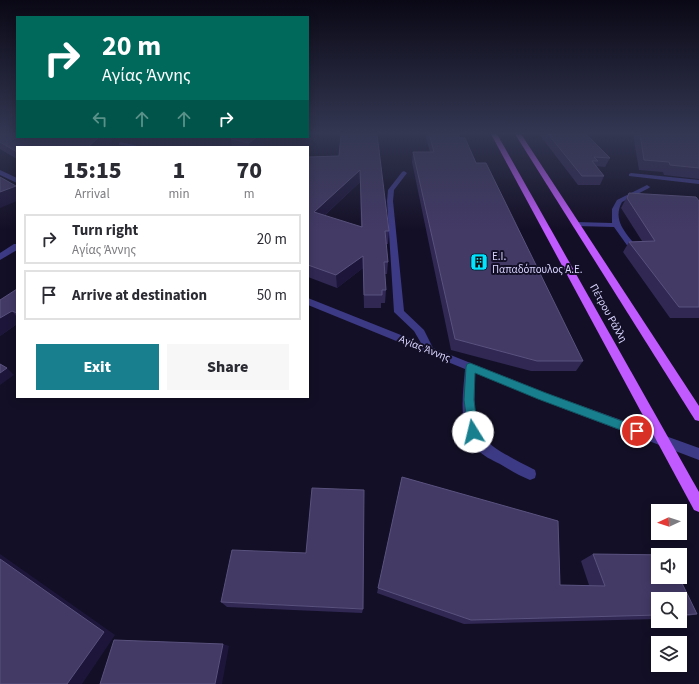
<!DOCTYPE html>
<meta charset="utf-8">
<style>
:root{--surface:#fff;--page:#f7f7f7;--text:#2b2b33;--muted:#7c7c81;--line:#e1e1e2;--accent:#187f8f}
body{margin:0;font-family:"Source Sans 3",sans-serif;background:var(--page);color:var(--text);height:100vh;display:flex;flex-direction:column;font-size:15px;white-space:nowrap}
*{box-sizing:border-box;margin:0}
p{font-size:13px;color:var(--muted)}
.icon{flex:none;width:22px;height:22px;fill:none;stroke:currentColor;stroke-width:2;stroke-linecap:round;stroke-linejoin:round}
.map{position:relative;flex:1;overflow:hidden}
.details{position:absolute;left:16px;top:146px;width:293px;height:252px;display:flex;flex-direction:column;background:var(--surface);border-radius:0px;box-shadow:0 2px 10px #0003}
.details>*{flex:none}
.top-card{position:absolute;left:16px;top:16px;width:293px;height:122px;border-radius:0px;box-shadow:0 2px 10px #0003;background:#00695c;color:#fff;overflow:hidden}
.needle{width:26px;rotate:266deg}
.controls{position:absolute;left:651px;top:504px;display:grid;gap:8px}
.controls a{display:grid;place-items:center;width:36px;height:36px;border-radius:0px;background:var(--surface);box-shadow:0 2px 10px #0003;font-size:20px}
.pin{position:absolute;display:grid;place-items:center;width:34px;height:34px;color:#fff;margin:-17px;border:2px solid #fff;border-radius:50%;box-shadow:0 1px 4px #0007}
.me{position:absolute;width:44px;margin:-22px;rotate:351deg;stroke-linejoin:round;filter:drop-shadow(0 0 3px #0008)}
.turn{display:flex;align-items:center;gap:14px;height:84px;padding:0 20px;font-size:18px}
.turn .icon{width:52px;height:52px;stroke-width:2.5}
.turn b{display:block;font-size:28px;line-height:34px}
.lanes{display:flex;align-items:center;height:38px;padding:0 20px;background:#0003;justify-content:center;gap:20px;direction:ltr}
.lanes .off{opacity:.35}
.eta{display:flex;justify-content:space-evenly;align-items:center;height:68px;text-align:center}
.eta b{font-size:24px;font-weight:800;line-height:28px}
.primary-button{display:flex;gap:8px;margin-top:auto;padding:8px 20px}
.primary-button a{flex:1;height:46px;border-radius:0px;background:var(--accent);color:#fff;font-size:16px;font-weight:800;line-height:46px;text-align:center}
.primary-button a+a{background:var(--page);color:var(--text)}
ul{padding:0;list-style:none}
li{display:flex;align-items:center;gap:12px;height:50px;margin:0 8px 6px;padding:0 12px;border:2px solid var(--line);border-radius:0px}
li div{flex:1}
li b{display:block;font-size:15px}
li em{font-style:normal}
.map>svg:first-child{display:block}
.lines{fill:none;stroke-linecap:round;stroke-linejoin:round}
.minor{fill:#3d3a85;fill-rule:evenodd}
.major{fill:#c25bff;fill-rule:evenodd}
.wall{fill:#312854;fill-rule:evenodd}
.shaded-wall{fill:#1d163a}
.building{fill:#433a66;stroke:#5a527e;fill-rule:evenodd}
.route{fill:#187f8f;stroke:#10535d}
.labels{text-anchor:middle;stroke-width:4;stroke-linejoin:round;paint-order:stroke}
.poi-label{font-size:11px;fill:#d9d4ff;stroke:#130f26;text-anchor:start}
.street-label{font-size:11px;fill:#d9d4ff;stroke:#130f26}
</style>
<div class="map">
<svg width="699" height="684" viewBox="0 0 699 684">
<rect width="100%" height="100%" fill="#130f26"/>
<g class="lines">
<g class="minor">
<path d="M121,142L142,147L119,145V143Z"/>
<path d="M0,170L17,178V183L0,175Z"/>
<path d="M404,171L407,173L394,190L393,201L404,311L424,330L433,348L546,393L699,448V460L538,399L475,373C472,440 478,440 535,470L536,474L535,478L530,480C520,476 510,470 500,464C492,460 483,456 477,449C457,428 463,395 465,369L308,305V298L421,343L414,331L394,312L387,201L388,190L402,172Z"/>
<path d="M631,173L699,180V184L629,176V174Z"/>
<path d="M647,185L650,187L649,188L622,202C612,220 626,233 636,246L635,248H629L614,227L576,226L572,224L576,222L612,223V209L617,200Z"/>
<path d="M14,244H17V250L0,260V253Z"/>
</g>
<g class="major">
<path d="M491,134H497L699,492V512L694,510Z"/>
<path d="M515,134H521L699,406V421L695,420Z"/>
</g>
</g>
<g class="wall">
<path d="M0,134L115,137L105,147H17V159L0,149Z"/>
<path d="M341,134L389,231L388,244H386L388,262L387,274H385L386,290L385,303H381V308H364L363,268L337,288L308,277V157L339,156ZM360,182L361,227L324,216Z"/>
<path d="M425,134H458L476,163L583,361L576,371H531L451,350L412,162L413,152H430Z"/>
<path d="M539,134H586L610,158L605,167L596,166L604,176L600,185H578Z"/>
<path d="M633,134H699V179L664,175L663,172L639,170Z"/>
<path d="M232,137L260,147H232L231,139Z"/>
<path d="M629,193L699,201V318H670L623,252L629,242L642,241L621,208Z"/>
<path d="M17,289V324L0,336Z"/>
<path d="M402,477L558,521L560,585H589L581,561L593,554L668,555H658V577H679L697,614L680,618V599H658V619L464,624L377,593Z"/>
<path d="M221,602L363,609L362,613L227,607Z"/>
</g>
<g class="shaded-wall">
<path d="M99,137H115L105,147H88Z"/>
<path d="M257,137H273L260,147H249V143Z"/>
<path d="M360,170V182L314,225V212Z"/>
<path d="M16,186L17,187V201L0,208V192Z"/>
<path d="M363,256V268L337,288L336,275Z"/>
<path d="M12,311L17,317V324L0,336V318Z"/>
<path d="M7,368L14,375L0,385V373Z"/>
<path d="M0,554L115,635L82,684H67L0,559Z"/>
<path d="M223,644L229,646L222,684H215Z"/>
</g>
<g class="building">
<path d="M0,134H17V137H99L88,147H17V152L0,142Z"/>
<path d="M341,134H377L389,231H385L388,262H384L386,290H382V295H364L363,256L336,275L308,265V157L339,156ZM360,170L362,227L314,212Z"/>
<path d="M429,134H458L460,138H465L476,163H486L583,361H537L455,339L413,152H434Z"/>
<path d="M548,134H586L610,158L594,157L598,161H592L604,176H582Z"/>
<path d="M640,134H699V168L670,165L669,162L644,160Z"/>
<path d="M232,137H257L249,143L231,139Z"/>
<path d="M0,177L16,186L0,192Z"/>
<path d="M629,193L696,197L699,201V307H679L629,242L655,241L627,198Z"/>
<path d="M17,289V313L12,311L0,318V300Z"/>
<path d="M0,364L7,368L0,373Z"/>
<path d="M402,477L558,521L560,585L605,586L593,554L668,555H658V577H679L697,614L680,615V599H658V615L471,620L378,588Z"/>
<path d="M312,488L364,490L363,609L221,602L232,550L306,553Z"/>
<path d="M0,559L104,632L67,684H0Z"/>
<path d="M114,640L223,644L215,684H100Z"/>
</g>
<linearGradient id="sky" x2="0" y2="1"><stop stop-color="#0a0815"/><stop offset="0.58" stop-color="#333752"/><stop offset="1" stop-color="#333752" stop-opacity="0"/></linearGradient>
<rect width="699" height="230" fill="url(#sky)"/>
<path class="route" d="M470,363L546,393L641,428L642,431L641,435L637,436L538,399L475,373L474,400L478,432L476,435L473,436L469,435L464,400L466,367L467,364Z"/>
<defs>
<symbol id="building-square" viewBox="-11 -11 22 22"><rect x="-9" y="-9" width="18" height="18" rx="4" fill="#00e5ff" stroke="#130f26"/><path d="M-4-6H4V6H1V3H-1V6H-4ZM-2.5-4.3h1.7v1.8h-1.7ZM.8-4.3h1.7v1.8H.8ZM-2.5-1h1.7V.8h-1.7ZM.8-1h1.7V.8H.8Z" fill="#111"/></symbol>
</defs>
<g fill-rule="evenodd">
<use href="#building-square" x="469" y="252" width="20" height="20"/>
</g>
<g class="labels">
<g class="poi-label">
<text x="492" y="260">Ε.Ι.<tspan x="492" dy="13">Παπαδόπουλος Α.Ε.</tspan></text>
</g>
<g class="street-label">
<text transform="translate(609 313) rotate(61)" y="4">Πέτρου Ράλλη</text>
<text transform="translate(425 348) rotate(22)" y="4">Αγίας Άννης</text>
</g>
</g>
</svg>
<div class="controls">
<a><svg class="needle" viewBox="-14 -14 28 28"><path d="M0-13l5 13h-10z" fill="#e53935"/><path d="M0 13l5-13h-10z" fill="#7c7c81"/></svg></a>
<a><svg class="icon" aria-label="sound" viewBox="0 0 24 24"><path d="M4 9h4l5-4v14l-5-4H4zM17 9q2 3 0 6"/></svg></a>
<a><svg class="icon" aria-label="search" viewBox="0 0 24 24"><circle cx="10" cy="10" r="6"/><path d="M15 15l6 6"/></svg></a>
<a><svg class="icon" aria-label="layers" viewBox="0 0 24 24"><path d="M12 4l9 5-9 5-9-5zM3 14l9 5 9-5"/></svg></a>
</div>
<div class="pin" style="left:637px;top:431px;background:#d93025"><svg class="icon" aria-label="arrive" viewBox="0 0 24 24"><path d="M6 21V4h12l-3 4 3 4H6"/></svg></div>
<svg class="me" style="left:473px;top:432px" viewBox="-20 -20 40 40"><circle r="19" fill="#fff"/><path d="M0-13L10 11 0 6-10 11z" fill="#187f8f"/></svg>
<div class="top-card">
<div class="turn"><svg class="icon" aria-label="right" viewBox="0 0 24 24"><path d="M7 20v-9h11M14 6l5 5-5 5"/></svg><div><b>20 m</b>Αγίας Άννης</div></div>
<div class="lanes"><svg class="icon off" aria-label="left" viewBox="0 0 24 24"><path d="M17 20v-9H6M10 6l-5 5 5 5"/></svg><svg class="icon off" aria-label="ahead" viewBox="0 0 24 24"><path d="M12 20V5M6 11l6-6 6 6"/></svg><svg class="icon off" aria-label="ahead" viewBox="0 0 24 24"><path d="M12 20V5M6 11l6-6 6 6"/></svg><svg class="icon" aria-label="right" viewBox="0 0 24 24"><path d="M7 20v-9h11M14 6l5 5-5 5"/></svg></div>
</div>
<section class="details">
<div class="eta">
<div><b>15:15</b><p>Arrival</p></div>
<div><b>1</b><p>min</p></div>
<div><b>70</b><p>m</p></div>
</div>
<ul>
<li><svg class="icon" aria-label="right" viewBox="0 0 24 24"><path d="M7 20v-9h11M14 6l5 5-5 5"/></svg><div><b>Turn right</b><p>Αγίας Άννης</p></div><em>20 m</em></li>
<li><svg class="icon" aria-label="arrive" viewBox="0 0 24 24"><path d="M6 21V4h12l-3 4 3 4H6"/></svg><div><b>Arrive at destination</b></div><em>50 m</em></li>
</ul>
<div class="primary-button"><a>Exit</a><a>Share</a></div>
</section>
</div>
